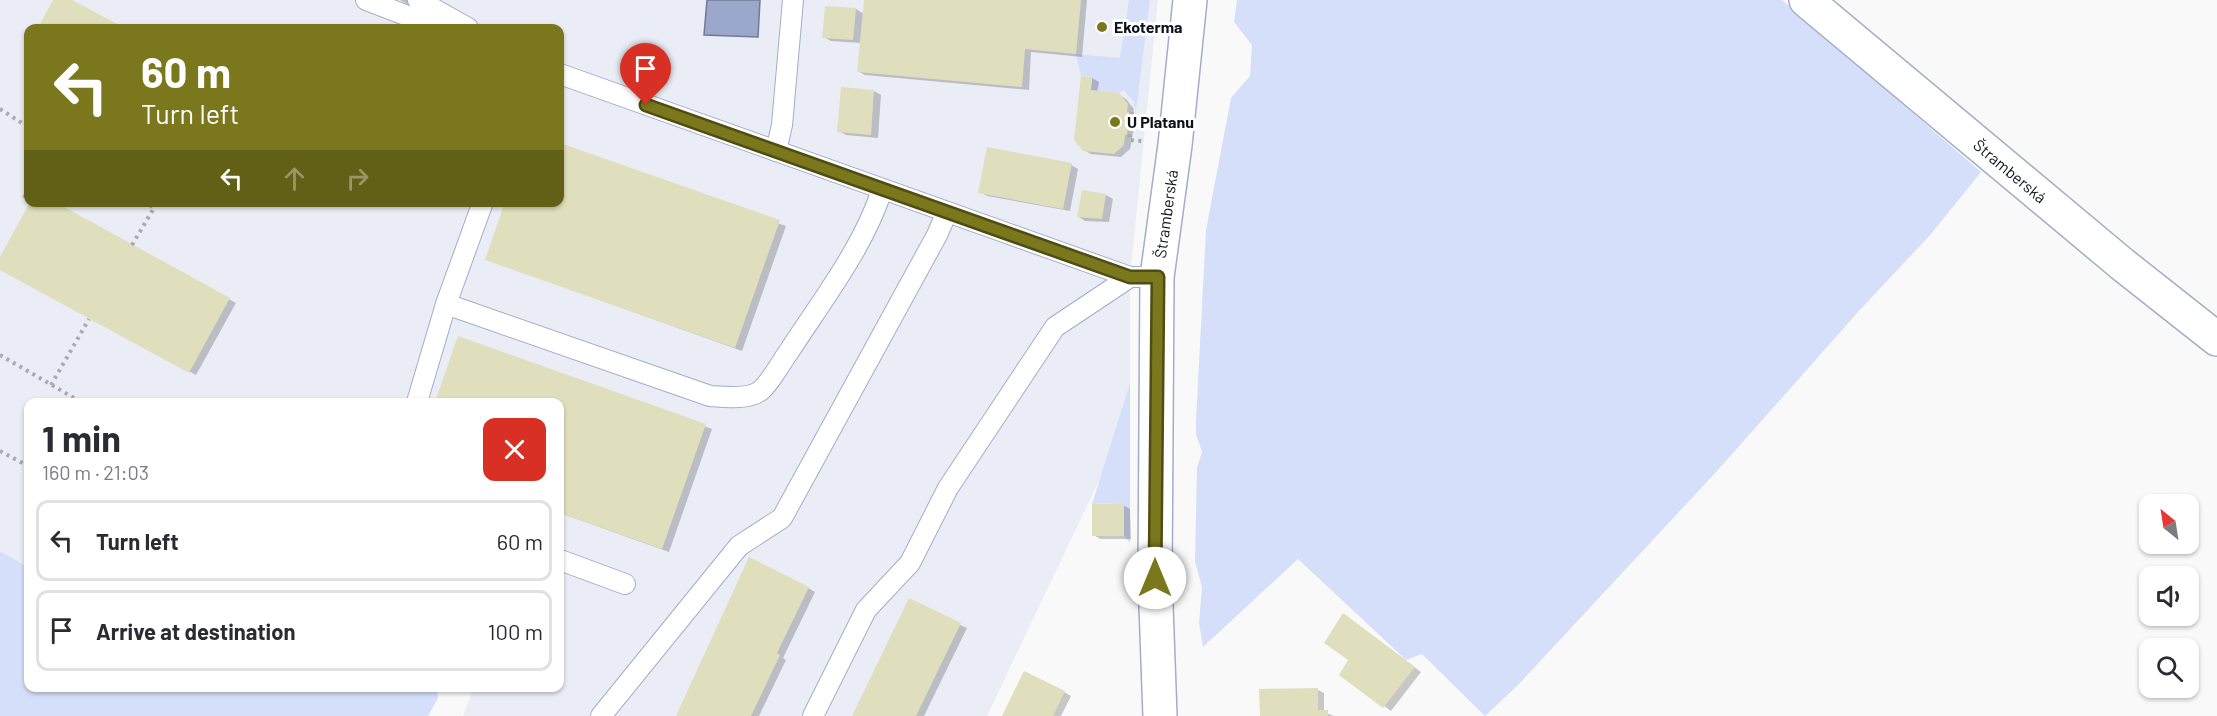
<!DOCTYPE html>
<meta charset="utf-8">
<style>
:root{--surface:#fff;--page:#f2f2f3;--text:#2b2b33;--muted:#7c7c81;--line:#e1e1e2}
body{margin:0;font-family:Barlow,sans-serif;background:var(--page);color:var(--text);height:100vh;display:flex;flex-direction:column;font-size:22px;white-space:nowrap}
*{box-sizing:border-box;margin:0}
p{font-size:20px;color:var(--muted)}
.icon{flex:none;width:33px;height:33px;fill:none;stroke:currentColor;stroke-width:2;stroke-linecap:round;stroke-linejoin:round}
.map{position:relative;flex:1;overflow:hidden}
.side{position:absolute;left:24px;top:398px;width:540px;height:294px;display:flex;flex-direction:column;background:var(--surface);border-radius:12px;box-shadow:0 2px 4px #0004}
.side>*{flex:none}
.top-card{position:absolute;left:24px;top:24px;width:540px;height:183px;border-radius:12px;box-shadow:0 2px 4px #0004;background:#7b771d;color:#fff;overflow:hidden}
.needle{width:39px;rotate:330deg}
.controls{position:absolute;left:2139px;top:494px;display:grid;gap:12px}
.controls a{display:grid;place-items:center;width:60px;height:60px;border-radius:12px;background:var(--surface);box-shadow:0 2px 4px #0004;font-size:30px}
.pin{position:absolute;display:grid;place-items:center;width:51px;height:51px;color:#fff;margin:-62px -26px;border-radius:50% 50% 50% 0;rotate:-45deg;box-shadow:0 0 6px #0007}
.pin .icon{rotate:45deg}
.me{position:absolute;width:66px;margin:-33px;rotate:0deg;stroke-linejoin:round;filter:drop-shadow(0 0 4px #0008)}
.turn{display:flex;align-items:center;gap:21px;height:126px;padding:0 18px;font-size:27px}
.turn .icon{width:78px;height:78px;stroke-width:2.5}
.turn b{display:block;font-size:42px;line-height:51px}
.lanes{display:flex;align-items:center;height:57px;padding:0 18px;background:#0003;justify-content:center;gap:30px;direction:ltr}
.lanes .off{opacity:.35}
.round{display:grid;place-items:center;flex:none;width:63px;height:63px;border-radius:12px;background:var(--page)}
.head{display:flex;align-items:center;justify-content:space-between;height:102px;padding:0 18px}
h1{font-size:36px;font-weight:700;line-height:45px}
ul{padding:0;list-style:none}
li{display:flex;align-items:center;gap:18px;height:81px;margin:0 12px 9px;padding:0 6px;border:3px solid var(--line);border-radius:12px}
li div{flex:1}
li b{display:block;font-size:22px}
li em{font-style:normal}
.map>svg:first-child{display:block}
.built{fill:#eaedf5;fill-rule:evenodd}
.green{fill:#d6dffa}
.water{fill:#9ba7cb;stroke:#707a96;stroke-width:1.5}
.shadow{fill:#0003}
.building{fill:#dfdfbd}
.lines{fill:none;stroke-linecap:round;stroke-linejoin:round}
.lane-casing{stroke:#a3adca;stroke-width:22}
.street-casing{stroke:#a3adca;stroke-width:36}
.secondary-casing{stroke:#a3adca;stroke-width:36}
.path{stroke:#a8aaad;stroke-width:4;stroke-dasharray:3 4.5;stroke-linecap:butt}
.lane{stroke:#fff;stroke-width:20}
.street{stroke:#fff;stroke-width:33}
.secondary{stroke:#fff;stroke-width:33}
.route-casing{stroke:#504d13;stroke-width:15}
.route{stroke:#7b771d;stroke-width:10}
.poi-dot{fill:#7b771d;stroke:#fff;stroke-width:2}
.labels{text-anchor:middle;stroke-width:6;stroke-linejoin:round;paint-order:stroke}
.poi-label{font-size:16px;font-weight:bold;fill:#0d111b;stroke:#fff;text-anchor:start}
.street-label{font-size:16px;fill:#0d111b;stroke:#fff}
</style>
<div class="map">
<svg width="2217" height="716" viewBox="0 0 2217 716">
<rect width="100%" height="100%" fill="#f9f9f9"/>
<path class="built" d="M0,0H1158L1130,277V383L1104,470L987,716H463L474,687H560V402H28V567L0,551ZM28,28H560V202H28Z"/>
<g class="green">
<path d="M1129,0H1150L1133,135L1136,107H1134V102L1124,90L1119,93L1091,90L1092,77L1081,76L1076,54L1120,58Z"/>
<path d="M1237,0H1782L1981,172L1931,234L1858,312L1716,472L1519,684L1485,716L1422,654L1406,660L1298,559L1203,647L1199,623L1202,587L1195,562L1197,467L1202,452L1196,434V421L1206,230L1231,98L1250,76L1252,45L1234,22Z"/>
<path d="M1130,383V543L1124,536V503L1092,504Z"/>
<path d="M0,551L28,567V687H437L438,698L428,716H0Z"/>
</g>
<path class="water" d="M707,0H760L758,37L704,35Z"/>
<g class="shadow">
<path d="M55,0H69L122,28H40Z"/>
<path d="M400,0H428L419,11Z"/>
<path d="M866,0H1087L1082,57L1031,52L1029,90L865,75L858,71L861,43L831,41L824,37L856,9L864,14Z"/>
<path d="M28,50V62L24,59Z"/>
<path d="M1092,78L1099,82L1097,93L1119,95L1126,99L1134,109L1133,116L1136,117L1130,149L1121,157L1091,154L1084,150Z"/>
<path d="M874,91L881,95L878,138L846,135L839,131Z"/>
<path d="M560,145L786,226L742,351L486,259L560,202Z"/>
<path d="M1071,165L1078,169L1070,211L987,196L980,192Z"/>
<path d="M27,189L28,190V200L22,197Z"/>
<path d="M1106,195L1113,199L1109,222L1085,221L1079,217Z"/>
<path d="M52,202L236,303L196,375L0,268V260Z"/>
<path d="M459,338L712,429L669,552L560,513V402H437Z"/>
<path d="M1123,505L1130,509L1131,539H1100L1094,535Z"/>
<path d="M808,588L815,592L783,658L786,660L759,716H677Z"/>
<path d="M1350,619L1421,672L1391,711L1341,674L1350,660Z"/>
<path d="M960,625L967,628L924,716H854Z"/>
<path d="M1318,690L1324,693V712L1334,716H1261Z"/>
<path d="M1064,692L1071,696L1061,716H1004Z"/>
</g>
<g class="building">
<path d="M53,0H72L125,28H38Z"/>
<path d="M864,0H1081L1076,54L1025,49L1022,87L857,72Z"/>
<path d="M825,6L856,8L853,40L822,38Z"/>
<path d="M1081,76L1092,77L1091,90L1119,93L1128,104L1127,112H1129L1127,135H1125L1124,145L1114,154L1083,151L1074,140Z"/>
<path d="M841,87L874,90L871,135L837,132Z"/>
<path d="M560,143L780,220L735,348L485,260L505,202H560Z"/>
<path d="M987,147L1072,163L1063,209L978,193Z"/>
<path d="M1082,190L1106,194L1102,219L1077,217Z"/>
<path d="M30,202H55L230,298L189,373L0,270V257Z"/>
<path d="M458,336L706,424L662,549L560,513V402H435Z"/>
<path d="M1124,503V536H1092V504Z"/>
<path d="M749,557L809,587L777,653L780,655L751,716H676Z"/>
<path d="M909,598L961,623L916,716H852Z"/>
<path d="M1343,613L1415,667L1383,708L1339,675L1348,660L1324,643Z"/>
<path d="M1024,671L1065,691L1053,716H1002Z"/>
<path d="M1318,688V710H1328V716H1260L1259,689Z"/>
</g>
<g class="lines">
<defs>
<g id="lane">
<path d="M366,0L439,28"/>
<path d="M418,0L468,28"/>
<path d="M560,74L1130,277H1157"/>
<path d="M776,151L782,125L793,0"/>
<path d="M483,202L446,304L710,396C724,397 748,400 760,391C769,385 783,359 790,350C823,299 863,248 882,190"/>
<path d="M417,402L446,304"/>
<path d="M560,560L625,584"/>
<path d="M601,716L739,546L782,518L937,235L947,212"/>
<path d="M813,716L866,610L910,563L948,488L1055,327L1130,277"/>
</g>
<path id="street" d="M1806,0L2122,264L2217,339"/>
<path id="secondary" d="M1160,716L1155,578L1157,277L1175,145L1190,0"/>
</defs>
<use href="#lane" class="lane-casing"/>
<use href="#street" class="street-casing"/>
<use href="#secondary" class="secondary-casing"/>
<g class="path">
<path d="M0,109L28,127"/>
<path d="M1132,112L1129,140L1142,141"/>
<path d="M132,245L154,208L146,202"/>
<path d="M0,355L81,402"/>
<path d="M51,385L89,319"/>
<path d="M0,451L28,466"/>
</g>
<use href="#lane" class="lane"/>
<use href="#street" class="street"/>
<use href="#secondary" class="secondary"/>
</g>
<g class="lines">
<defs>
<path id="route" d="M646,105L1130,277H1158L1155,578"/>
</defs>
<use href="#route" class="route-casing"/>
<use href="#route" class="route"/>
</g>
<g class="poi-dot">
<circle cx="1102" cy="27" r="6"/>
<circle cx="1115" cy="122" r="6"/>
</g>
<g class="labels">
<g class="poi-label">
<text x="1114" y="33">Ekoterma</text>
<text x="1127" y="128">U Platanu</text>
</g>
<g class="street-label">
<text transform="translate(2010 171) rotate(40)" y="6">Štramberská</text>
<text transform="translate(1166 214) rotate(-82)" y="6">Štramberská</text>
</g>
</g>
</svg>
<div class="controls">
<a><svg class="needle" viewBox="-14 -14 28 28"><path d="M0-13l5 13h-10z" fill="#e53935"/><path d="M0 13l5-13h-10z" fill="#7c7c81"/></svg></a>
<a><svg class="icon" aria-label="sound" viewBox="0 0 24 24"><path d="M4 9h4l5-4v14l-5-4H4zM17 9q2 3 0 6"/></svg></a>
<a><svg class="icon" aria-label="search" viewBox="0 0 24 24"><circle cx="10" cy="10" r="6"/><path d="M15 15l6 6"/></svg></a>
</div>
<div class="pin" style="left:646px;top:105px;background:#d93025"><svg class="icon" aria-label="arrive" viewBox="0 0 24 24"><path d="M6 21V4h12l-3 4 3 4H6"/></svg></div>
<svg class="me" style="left:1155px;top:578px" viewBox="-20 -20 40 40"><circle r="19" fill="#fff"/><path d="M0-13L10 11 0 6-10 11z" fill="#7b771d"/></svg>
<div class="top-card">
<div class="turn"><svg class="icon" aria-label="left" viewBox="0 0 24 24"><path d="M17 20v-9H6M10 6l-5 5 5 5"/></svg><div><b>60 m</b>Turn left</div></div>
<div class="lanes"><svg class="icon" aria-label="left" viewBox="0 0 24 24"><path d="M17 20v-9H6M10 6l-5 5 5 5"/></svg><svg class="icon off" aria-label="ahead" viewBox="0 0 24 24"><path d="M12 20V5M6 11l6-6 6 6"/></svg><svg class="icon off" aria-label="right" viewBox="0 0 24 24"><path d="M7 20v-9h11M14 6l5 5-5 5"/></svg></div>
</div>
<section class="side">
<div class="head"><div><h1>1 min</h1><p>160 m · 21:03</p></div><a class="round" style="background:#d93025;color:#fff"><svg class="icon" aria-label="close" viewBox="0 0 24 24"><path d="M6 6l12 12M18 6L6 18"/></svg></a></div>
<ul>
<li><svg class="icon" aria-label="left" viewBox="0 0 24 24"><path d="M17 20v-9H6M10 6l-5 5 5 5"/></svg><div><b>Turn left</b></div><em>60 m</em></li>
<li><svg class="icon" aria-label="arrive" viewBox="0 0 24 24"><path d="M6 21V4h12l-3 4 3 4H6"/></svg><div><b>Arrive at destination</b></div><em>100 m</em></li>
</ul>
</section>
</div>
